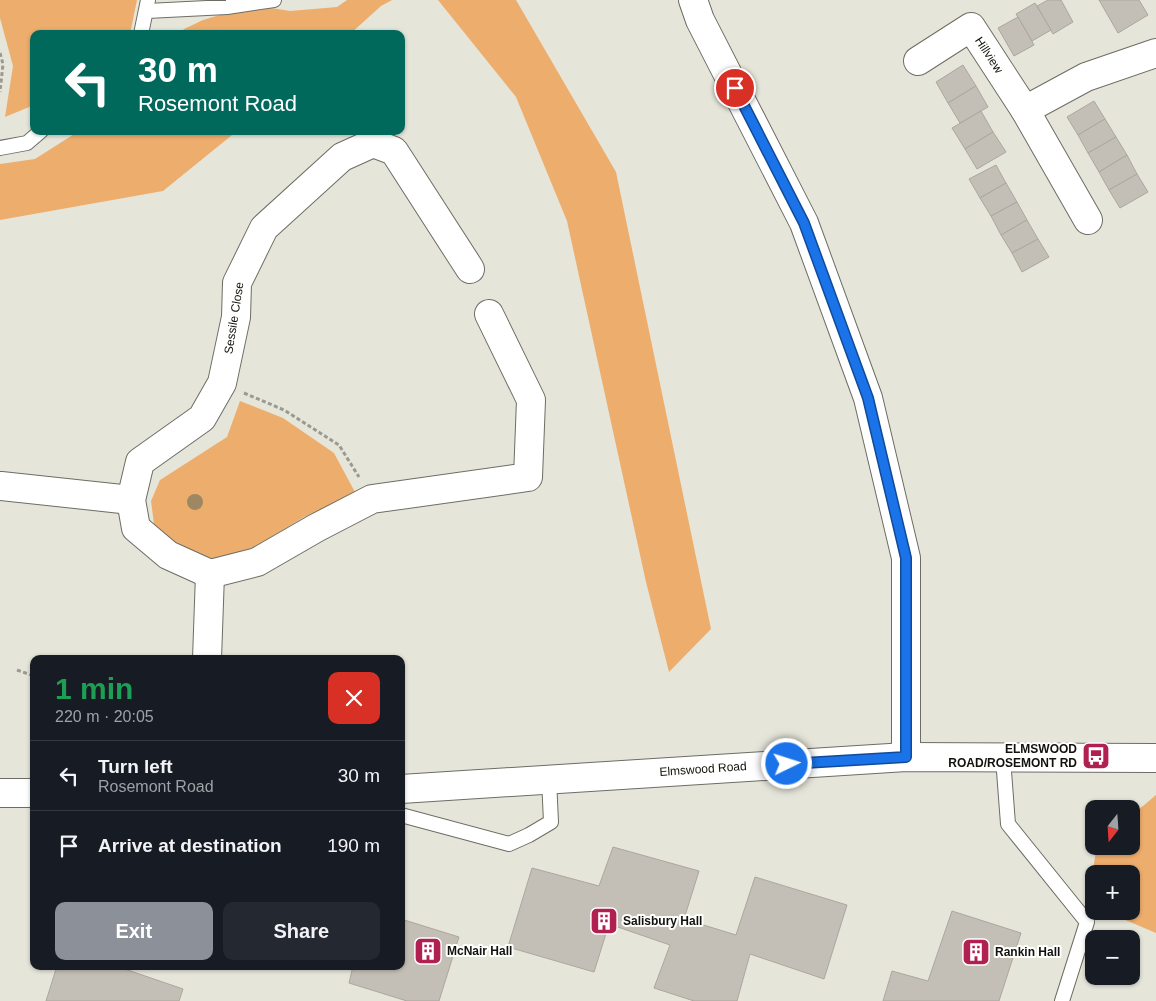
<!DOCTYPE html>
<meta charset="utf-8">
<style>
:root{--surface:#171b24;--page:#242831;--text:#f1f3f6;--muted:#9ea1a6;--line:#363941;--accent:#8c9099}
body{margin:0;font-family:Helvetica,sans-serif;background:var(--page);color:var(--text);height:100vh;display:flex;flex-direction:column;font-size:19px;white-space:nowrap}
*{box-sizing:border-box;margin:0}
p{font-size:16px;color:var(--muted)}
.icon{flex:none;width:28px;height:28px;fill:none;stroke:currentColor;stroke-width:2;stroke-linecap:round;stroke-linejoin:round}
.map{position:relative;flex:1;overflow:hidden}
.details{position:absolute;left:30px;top:655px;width:375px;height:315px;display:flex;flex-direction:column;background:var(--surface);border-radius:10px;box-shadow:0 1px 4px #0004}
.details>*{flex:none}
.guide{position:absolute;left:30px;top:30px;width:375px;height:105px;border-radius:10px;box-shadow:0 1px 4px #0004;background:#00695c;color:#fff;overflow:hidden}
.needle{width:32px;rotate:197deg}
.fabs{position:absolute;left:1085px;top:800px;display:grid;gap:10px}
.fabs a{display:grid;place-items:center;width:55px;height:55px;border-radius:10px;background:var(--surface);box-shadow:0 1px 4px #0004;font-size:25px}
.pin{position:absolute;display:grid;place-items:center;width:42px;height:42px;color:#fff;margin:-21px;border:2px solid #fff;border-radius:50%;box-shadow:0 1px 5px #0007}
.me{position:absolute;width:55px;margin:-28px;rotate:86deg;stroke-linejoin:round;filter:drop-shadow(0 0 4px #0008)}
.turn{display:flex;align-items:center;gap:18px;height:105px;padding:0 25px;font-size:22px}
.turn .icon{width:65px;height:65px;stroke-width:2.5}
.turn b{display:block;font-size:35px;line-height:42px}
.round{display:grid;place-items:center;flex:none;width:52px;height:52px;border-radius:10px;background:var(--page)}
.summary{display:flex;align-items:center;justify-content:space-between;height:85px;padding:0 25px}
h1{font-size:30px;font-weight:800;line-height:38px;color:#1e9e55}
.action{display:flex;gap:10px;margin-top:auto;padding:10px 25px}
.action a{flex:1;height:58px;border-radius:10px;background:var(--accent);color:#fff;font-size:20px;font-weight:800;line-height:58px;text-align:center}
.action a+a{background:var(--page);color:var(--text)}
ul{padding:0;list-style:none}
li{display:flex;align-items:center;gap:15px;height:70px;padding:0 25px;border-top:1px solid var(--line)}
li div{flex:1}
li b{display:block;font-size:19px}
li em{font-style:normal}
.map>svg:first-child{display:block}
.green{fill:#edae6d}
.building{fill:#c3bfb6;stroke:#aba79e}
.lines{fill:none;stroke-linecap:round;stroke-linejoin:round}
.lane-casing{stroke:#6d6d64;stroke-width:16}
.street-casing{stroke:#6d6d64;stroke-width:30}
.secondary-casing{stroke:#6d6d64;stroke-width:30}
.path{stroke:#9a9a92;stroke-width:3;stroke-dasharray:4 2.5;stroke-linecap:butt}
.lane{stroke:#fff;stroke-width:14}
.street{stroke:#fff;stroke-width:28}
.secondary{stroke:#fff;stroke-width:28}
.tree{fill:#9e8863}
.route-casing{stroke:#114b97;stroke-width:12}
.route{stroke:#1a73e8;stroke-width:9}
.labels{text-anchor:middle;stroke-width:4;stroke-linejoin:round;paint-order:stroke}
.street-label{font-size:12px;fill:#11110e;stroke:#fffffe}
.poi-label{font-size:12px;font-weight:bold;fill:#11110e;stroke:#fffffe;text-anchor:start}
</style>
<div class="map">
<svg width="1156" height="1001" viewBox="0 0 1156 1001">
<rect width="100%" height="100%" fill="#e5e5da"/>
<g class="green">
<path d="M0,0H137L130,34H34V105L5,117L13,66L0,18Z"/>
<path d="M347,0H392L381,6L350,34H180L184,29L203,20L253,5L290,11L337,7Z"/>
<path d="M438,0H516L616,172L711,629L669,672L646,582L567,221L516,97Z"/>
<path d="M79,131H237L163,191L0,220V164L35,159Z"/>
<path d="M240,401L283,418L334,453L356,494L304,517L255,547L215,559L174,549L154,524L151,501L160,480L227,437Z"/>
<path d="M1156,795V933L1123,919L1115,911H1131V874H1094V889L1090,886L1097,846H1131V816Z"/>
</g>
<g class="building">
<path d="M1048,0H1061L1073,22L1053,34L1037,6Z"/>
<path d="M1099,0H1139L1148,15L1118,33Z"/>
<path d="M1035,3L1051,30L1032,41L1016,14Z"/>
<path d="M1018,17L1034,45L1014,56L998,28Z"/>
<path d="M963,65L976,86L948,103L936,82Z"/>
<path d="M976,86L988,107L960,123L948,103Z"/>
<path d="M1094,101L1105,119L1078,135L1067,117Z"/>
<path d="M981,111L993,132L965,149L952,128Z"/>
<path d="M1105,119L1116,137L1088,153L1078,135Z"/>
<path d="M993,132L1006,152L977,169L965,149Z"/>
<path d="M1116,137L1127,155L1099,172L1088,153Z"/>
<path d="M1127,155L1137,174L1109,190L1099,172Z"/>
<path d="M996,165L1006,183L980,198L969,179Z"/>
<path d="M1137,174L1148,192L1120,208L1109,190Z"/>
<path d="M1006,183L1017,202L991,216L980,198Z"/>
<path d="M1017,202L1027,220L1001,235L991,216Z"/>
<path d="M1027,220L1038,239L1012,253L1001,235Z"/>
<path d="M1038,239L1049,257L1022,272L1012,253Z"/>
<path d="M613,847L699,871L684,919L736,935L755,877L847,905L824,979L750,954L737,1001H694L654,988L670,945L609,924L594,972L508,947L532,868L599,886Z"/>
<path d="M952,911L1021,933L999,1001H883L892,971L928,981Z"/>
<path d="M401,919L459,937L439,1001H407L349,983L353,966H401Z"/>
<path d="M57,966H116L183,989L179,1001H46Z"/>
</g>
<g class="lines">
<defs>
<g id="lane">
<path d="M147,11L227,7L274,0"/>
<path d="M141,34L148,0"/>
<path d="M0,148L27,143L41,131"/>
<path d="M1003,758L1008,824L1087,922L1062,1001"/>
<path d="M401,815L509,844L529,835L551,822L549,779"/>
</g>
<g id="street">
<path d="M693,0L700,20L804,223L868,398L906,558V757"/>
<path d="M918,61L971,27L1025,110L1088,220"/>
<path d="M1025,110L1086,77L1156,53"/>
<path d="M470,269L394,151L373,143L342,157L264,228L237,283L236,317L222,383L202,418L140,462L131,500L136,528L168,555L210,574L257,562L316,528L372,499L528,477L531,400L489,314"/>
<path d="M1,486L131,500"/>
<path d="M207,659L210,574"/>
</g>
<g id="secondary">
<path d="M401,789L906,757L1156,758"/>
<path d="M0,793H34"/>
</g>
</defs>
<use href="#lane" class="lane-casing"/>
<use href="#street" class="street-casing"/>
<use href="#secondary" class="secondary-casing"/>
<g class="path">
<path d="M0,53L3,64L0,92"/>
<path d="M244,393L284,410L339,445L359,477"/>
<path d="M17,670L34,676"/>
</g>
<use href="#lane" class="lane"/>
<use href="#street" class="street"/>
<use href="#secondary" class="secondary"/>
</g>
<circle class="tree" cx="195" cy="502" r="8"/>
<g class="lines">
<defs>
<path id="route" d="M735,88L804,223L868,398L906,558V757L787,764"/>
</defs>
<use href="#route" class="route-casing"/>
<use href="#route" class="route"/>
</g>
<defs>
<symbol id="bus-square" viewBox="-11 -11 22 22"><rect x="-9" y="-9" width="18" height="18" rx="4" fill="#b02051" stroke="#fffffe"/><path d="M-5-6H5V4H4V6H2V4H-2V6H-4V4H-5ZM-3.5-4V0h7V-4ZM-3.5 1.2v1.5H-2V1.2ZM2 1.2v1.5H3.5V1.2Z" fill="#fff"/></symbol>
<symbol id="building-square" viewBox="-11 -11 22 22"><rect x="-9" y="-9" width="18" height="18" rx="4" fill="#b02051" stroke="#fffffe"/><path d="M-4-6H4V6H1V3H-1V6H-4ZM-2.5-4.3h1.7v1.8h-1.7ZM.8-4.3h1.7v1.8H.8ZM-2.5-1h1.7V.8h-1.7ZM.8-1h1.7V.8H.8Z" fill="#fff"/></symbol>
</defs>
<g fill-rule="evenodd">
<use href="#bus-square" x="1080" y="740" width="32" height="32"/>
<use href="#building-square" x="588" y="905" width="32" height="32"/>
<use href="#building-square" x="412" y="935" width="32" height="32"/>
<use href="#building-square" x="960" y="936" width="32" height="32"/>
</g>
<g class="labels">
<g class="street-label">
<text transform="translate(989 55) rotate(57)" y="4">Hillview</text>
<text transform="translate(234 318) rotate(-81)" y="4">Sessile Close</text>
<text transform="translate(703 769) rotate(-4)" y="4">Elmswood Road</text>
</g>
<g class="poi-label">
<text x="1077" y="753" text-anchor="end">ELMSWOOD<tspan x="1077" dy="14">ROAD/ROSEMONT RD</tspan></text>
<text x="623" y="925">Salisbury Hall</text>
<text x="447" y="955">McNair Hall</text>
<text x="995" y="956">Rankin Hall</text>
</g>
</g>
</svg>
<div class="fabs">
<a><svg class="needle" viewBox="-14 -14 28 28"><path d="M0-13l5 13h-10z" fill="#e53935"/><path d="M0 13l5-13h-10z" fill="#9ea1a6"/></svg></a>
<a>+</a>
<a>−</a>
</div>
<div class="pin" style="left:735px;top:88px;background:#d93025"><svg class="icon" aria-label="arrive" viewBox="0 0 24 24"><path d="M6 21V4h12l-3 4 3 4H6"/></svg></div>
<svg class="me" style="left:787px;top:764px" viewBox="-20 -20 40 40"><circle r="17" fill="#1a73e8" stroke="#fff" stroke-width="3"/><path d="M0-11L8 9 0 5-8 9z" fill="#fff"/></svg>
<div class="guide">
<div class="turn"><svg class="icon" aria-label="left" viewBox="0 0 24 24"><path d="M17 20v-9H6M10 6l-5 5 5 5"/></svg><div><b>30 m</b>Rosemont Road</div></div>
</div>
<section class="details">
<div class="summary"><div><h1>1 min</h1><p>220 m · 20:05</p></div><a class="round" style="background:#d93025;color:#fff"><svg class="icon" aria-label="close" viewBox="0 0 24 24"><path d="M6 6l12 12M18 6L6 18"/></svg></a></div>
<ul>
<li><svg class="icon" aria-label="left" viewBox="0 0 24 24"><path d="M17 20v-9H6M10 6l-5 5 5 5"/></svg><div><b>Turn left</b><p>Rosemont Road</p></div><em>30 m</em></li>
<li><svg class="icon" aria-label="arrive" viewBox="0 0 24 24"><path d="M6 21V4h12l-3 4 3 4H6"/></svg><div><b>Arrive at destination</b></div><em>190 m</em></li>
</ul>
<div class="action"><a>Exit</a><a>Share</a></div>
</section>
</div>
